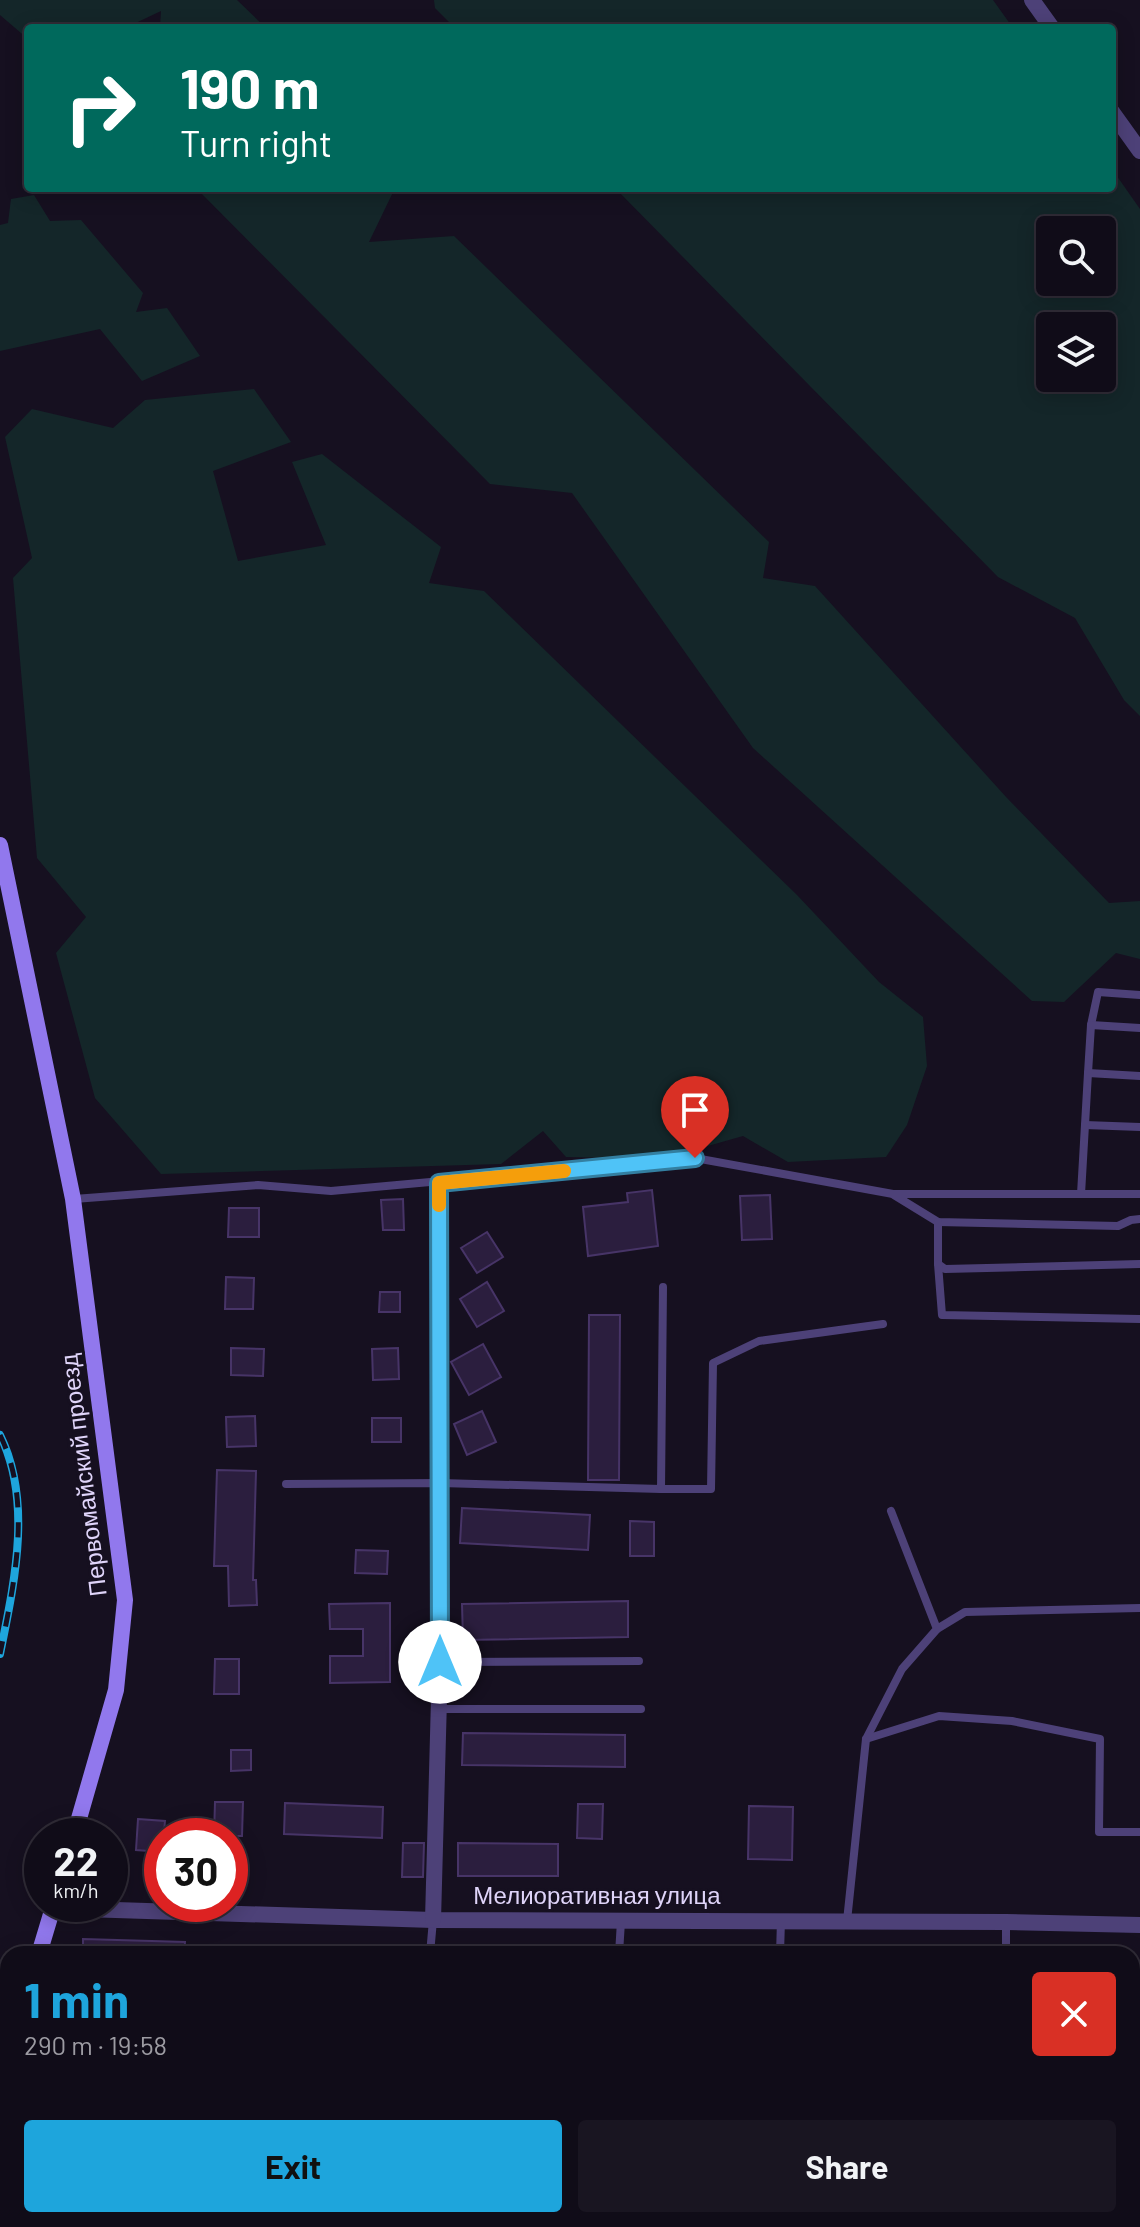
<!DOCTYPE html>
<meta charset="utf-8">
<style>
:root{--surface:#100c18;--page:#191521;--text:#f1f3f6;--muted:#9c9ba2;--line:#302c37;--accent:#1ea5dc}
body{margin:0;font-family:Barlow,sans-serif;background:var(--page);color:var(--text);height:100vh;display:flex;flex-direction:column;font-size:30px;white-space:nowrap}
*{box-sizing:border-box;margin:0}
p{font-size:26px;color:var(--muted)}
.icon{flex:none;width:44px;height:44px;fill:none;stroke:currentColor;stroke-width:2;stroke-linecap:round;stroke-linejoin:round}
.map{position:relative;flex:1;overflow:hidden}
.side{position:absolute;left:0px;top:1946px;width:1140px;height:282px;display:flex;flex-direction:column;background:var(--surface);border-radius:24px 24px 0 0;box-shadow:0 4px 20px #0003,0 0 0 2px var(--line)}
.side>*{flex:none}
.banner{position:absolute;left:24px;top:24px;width:1092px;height:168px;border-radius:8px;box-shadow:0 4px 20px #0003,0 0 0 2px var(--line);background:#00695c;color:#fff;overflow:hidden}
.buttons{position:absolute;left:1036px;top:216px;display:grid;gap:16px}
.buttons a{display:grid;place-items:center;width:80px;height:80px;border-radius:8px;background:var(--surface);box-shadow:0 4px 20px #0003,0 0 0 2px var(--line);font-size:40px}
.speed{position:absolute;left:24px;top:1818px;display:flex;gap:16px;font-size:40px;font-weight:700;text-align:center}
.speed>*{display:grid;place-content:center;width:104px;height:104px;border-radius:50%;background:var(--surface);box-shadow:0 4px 20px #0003,0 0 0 2px var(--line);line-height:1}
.speed small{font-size:20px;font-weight:400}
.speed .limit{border:12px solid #d22;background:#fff;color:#111}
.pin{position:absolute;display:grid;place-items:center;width:68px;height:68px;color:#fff;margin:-82px -34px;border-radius:50% 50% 50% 0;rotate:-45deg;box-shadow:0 0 8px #0007}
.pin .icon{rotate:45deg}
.me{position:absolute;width:88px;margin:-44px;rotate:0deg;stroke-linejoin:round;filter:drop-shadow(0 0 6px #0008)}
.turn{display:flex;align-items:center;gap:28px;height:168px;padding:0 24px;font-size:36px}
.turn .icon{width:104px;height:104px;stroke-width:2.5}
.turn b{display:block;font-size:56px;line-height:68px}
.round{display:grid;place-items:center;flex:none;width:84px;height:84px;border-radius:8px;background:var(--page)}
.summary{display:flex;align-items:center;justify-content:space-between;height:136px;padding:0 24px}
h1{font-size:48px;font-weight:700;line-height:60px;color:var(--accent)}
.action{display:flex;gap:16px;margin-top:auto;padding:16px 24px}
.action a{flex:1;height:92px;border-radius:8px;background:var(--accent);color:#111;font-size:32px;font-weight:700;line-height:92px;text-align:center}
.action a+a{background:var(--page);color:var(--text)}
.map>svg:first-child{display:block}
.green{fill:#142629;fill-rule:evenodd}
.building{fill:#2b1e3e;stroke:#473467;stroke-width:2}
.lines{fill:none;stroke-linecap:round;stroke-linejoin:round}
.path{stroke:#3e97a4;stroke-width:3;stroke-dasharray:4 6;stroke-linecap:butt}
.service{stroke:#4d4178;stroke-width:8}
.minor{stroke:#4d4178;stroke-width:16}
.secondary{stroke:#9178ed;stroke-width:16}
.rail-casing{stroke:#1ea5dc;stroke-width:8}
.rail{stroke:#161020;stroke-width:5;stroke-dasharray:15;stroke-linecap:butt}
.route-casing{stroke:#337fa1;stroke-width:20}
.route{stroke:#4fc3f7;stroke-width:14}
.slow{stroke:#f59e0b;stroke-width:14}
.labels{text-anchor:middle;stroke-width:6;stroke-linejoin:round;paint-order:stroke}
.street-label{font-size:24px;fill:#dfd4f9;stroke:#161020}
</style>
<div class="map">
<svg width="1140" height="2227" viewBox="0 0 1140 2227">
<rect width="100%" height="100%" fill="#161020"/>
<g class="green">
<path d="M0,0H237L266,28H160L161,11L125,28H28V39L0,15Z"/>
<path d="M434,0H993L1013,28H455L435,8Z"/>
<path d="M1112,169L1140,209V716L1124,700L1075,618L998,577L615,188H1112ZM1050,230H1102V282H1050ZM1050,326H1102V378H1050Z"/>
<path d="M196,188H395L369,242L454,236L769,542L763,578L815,586L1007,798L1109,903L1140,901V959L1116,953L1064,1002L1032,1001L753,748L572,493L490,484Z"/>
<path d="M34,195L50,221L81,220L143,293L136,312L167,308L200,356L142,381L100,329L0,351V225L8,223L11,199Z"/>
<path d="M254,389L291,442L213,471L238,561L326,545L292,462L322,454L441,547L429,583L484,591L797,895L879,982L923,1017L927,1066L907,1125L886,1157L788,1162L743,1136L662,1159L566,1157L543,1131L501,1164L161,1174L95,1098L56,953L86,917L37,858L13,578L32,558L5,437L32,409L113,428L145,400Z"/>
</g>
<g class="building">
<path d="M652,1190L658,1246L588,1256L583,1207L628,1202L627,1193Z"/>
<path d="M770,1195L772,1239L742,1240L740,1196Z"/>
<path d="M403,1199L404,1230H383L381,1200Z"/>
<path d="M229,1208H259V1237H228Z"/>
<path d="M487,1232L503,1257L477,1273L461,1248Z"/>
<path d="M226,1277L254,1278L253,1309H225Z"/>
<path d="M487,1282L504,1311L477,1327L460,1299Z"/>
<path d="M380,1292H400V1312H379Z"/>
<path d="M589,1315H620L619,1480H588Z"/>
<path d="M483,1344L501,1377L469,1395L451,1362Z"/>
<path d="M231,1348L264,1349L263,1376L231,1375Z"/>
<path d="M398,1348L399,1379L373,1380L372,1349Z"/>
<path d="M482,1411L496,1442L467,1455L454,1424Z"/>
<path d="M255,1416L256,1446L227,1447L226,1417Z"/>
<rect x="372" y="1418" width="29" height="24"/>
<path d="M217,1470L256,1471L253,1580H256L257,1605L229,1606L228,1566H214Z"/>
<path d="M462,1508L590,1515L588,1550L460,1543Z"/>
<path d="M630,1521L654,1522V1556H630Z"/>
<path d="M356,1550L388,1551L387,1574L355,1573Z"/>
<path d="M628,1601V1637L463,1640L462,1604Z"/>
<path d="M390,1603V1682L330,1683V1656H363V1629H330L329,1604Z"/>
<path d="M215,1659H239V1694H214Z"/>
<path d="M463,1733L625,1735V1767L462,1765Z"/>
<path d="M231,1750H251V1770L231,1771Z"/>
<path d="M215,1802H243L242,1836H214Z"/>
<path d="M285,1803L383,1807L382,1838L284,1834Z"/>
<path d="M578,1804H603L602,1839L577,1838Z"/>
<path d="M749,1806L793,1807L792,1860L748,1859Z"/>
<path d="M138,1819L165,1821L162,1852L136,1850Z"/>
<path d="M403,1843H424L423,1877H402Z"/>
<path d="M458,1843L558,1844V1876H458Z"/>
<path d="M83,1939L185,1942L184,1954H83Z"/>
</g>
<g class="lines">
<g class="path">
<path d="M1008,2220V2227"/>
<path d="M352,2227L354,2220"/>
</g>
<g class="service">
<path d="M1091,1025L1098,992L1140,995"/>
<path d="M1088,1073L1091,1025L1140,1028"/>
<path d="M1085,1125L1140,1127"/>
<path d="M1081,1194L1088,1073L1140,1076"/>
<path d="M894,1195L938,1222L1118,1226L1131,1220L1140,1219"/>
<path d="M74,1199L258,1185L331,1191L695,1158L893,1194H1140"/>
<path d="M938,1222V1264L945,1269L1140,1264"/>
<path d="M938,1264L942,1315L1140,1319"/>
<path d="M286,1484L441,1483L661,1489L663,1287"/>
<path d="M661,1489H711L713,1363L759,1341L883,1324"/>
<path d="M937,1629L965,1612L1140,1608"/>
<path d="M440,1662L639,1661"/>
<path d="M438,1709H641"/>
<path d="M866,1739L939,1716L1012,1721L1100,1739L1099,1832H1140"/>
<path d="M847,1921L866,1739L902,1669L937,1629L891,1511"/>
<path d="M430,1954L433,1920"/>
<path d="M619,1954L621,1921"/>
<path d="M780,1954L781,1920"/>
<path d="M1006,1954V1923"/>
<path d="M1132,2039H1140"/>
<path d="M1132,2139H1140"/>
</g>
<g class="minor">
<path d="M1032,0L1052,28"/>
<path d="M1112,112L1140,151"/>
<path d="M53,1908L433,1920L1006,1922L1140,1925"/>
<path d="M433,1920L440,1662L439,1183"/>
</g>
<g class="secondary">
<path d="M0,845L73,1199L125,1600L116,1690L74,1836"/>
<path d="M39,1954L54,1904"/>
<path d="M0,2086L8,2059"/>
</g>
<defs>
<path id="rail" d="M0,1435C33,1502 14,1584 0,1654"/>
</defs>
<use href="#rail" class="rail-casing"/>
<use href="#rail" class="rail"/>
</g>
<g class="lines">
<defs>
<path id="route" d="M440,1662L439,1183L695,1158"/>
</defs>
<use href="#route" class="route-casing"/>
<use href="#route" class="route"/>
<path class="slow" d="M439,1205V1183L564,1171"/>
</g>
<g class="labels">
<g class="street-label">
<text transform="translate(84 1475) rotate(-97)" y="8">Первомайский проезд</text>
<text x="597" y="1904">Мелиоративная улица</text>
</g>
</g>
</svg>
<div class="buttons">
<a><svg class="icon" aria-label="search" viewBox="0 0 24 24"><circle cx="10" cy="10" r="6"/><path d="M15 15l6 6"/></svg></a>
<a><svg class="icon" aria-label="layers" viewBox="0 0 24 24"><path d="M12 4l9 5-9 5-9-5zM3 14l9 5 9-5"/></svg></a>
</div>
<div class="speed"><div>22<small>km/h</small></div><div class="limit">30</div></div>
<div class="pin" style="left:695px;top:1158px;background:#d93025"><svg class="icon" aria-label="arrive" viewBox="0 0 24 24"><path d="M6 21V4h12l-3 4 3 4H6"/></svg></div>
<svg class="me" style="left:440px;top:1662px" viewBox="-20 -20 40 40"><circle r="19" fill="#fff"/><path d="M0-13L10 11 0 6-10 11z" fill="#4fc3f7"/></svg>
<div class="banner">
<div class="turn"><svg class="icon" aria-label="right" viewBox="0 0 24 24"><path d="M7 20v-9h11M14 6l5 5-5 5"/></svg><div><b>190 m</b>Turn right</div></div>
</div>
<section class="side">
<div class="summary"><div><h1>1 min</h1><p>290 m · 19:58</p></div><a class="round" style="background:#d93025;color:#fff"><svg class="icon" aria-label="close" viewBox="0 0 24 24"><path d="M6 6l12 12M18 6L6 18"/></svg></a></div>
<div class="action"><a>Exit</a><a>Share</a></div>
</section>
</div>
